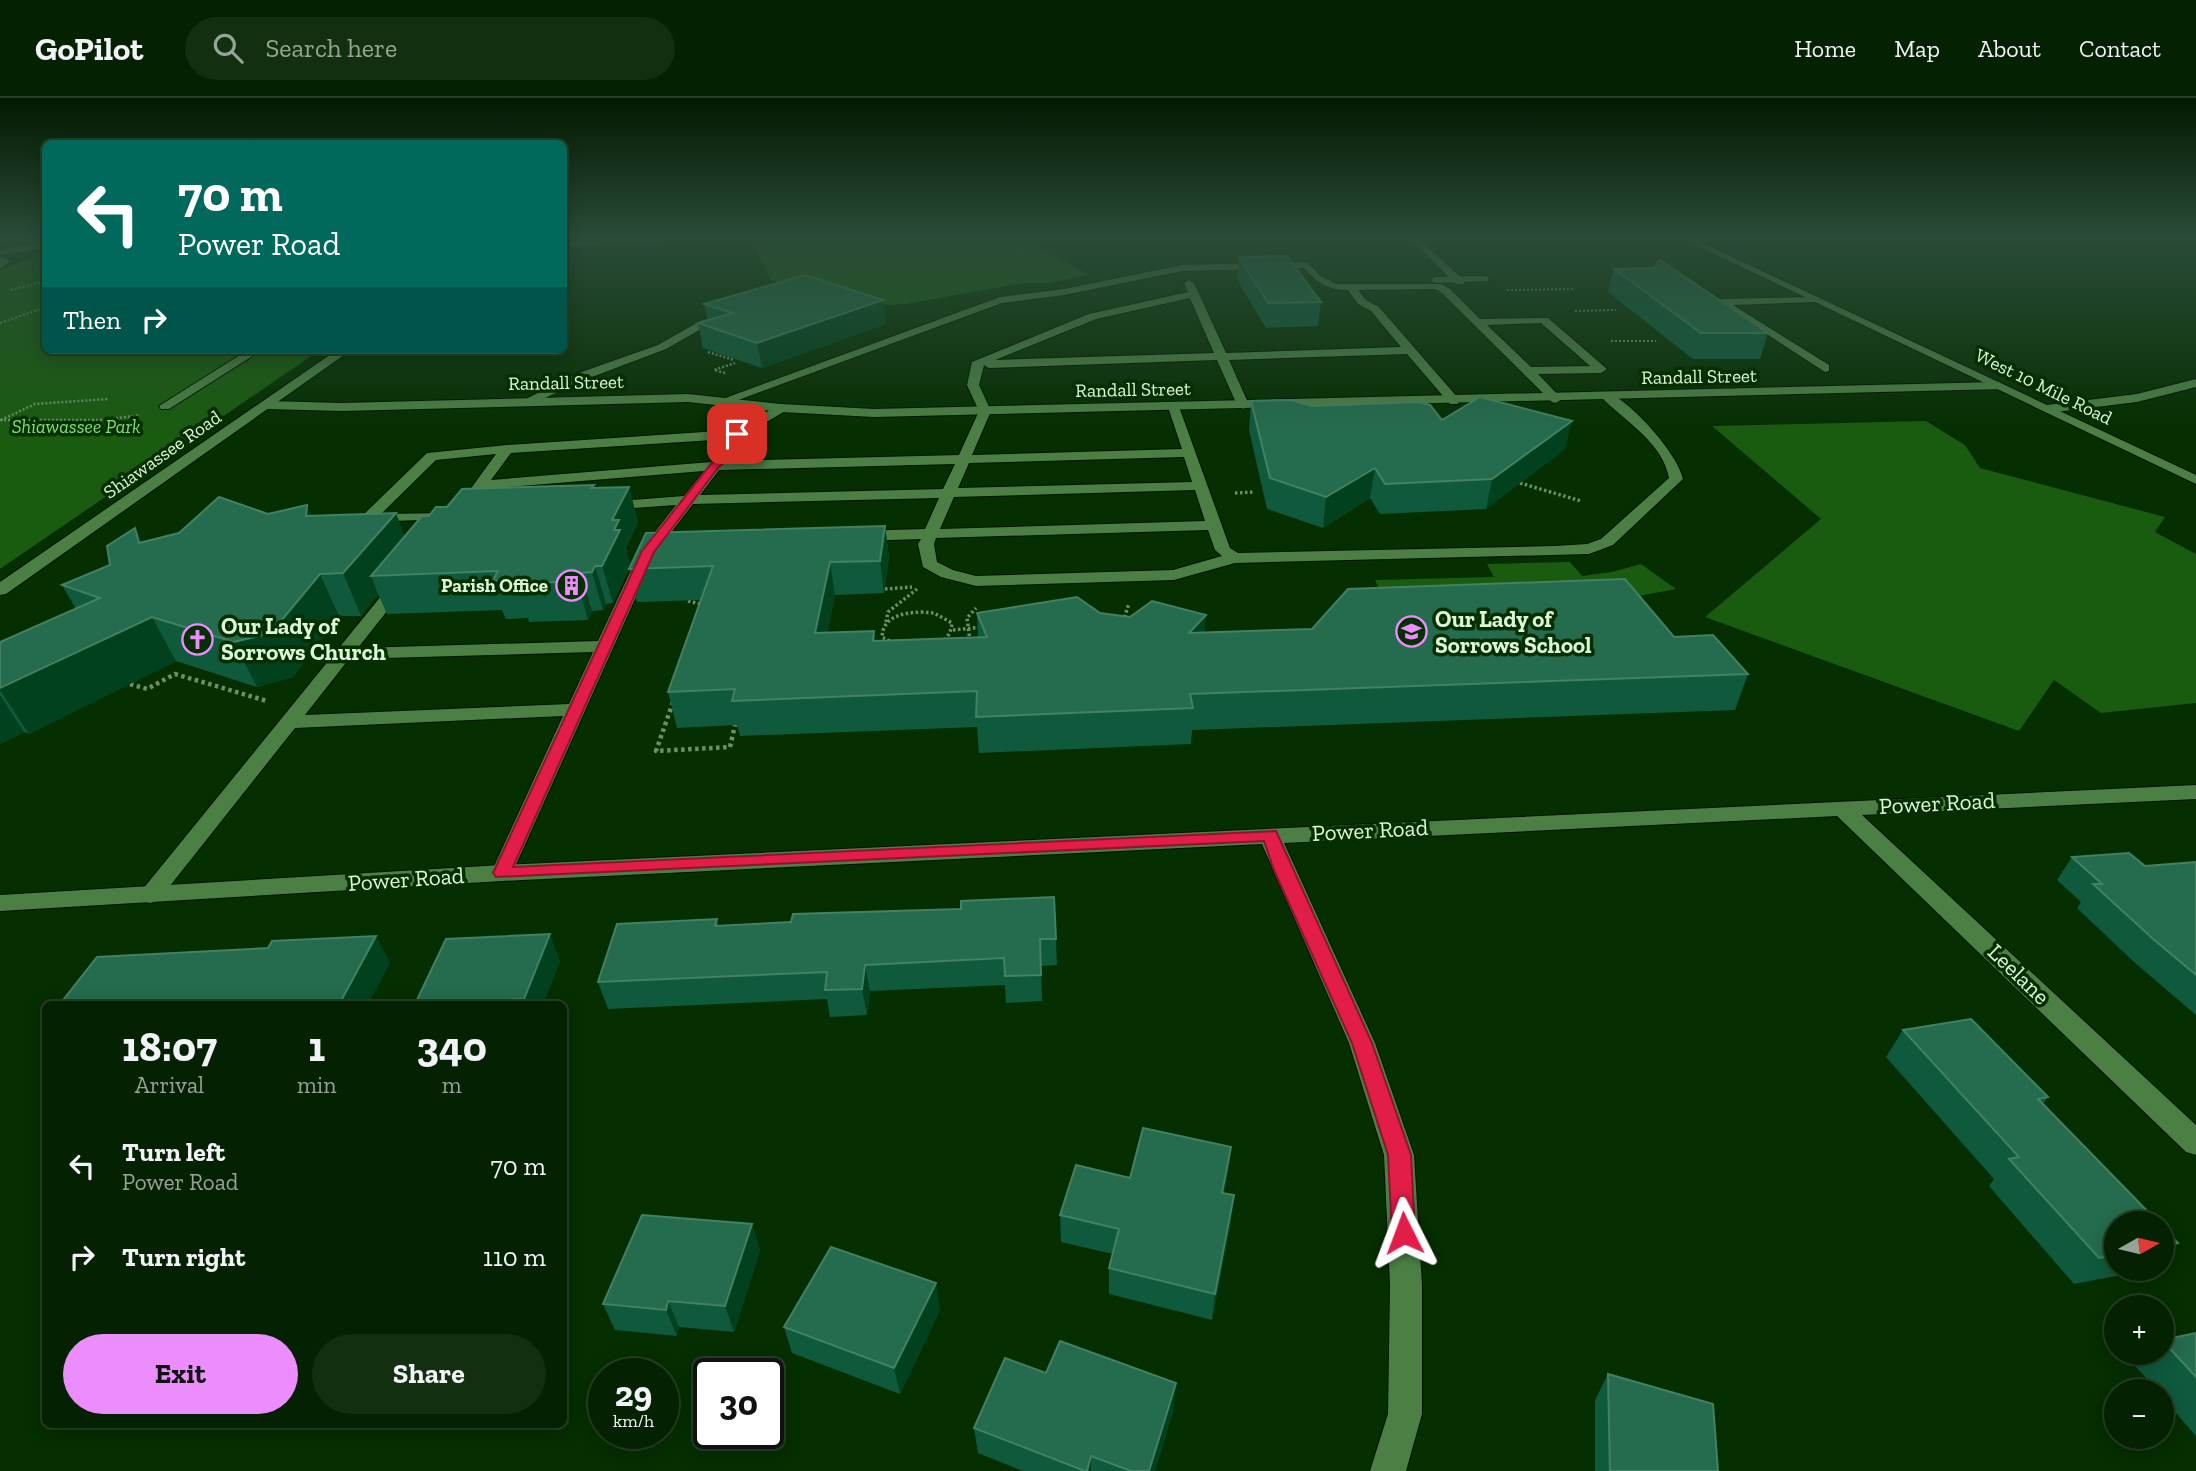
<!DOCTYPE html>
<meta charset="utf-8">
<style>
:root{--surface:#042201;--page:#122f10;--text:#f1f3f6;--muted:#97a499;--line:#253f23;--accent:#eb8dfc}
body{margin:0;font-family:"Zilla Slab",serif;background:var(--page);color:var(--text);height:100vh;display:flex;flex-direction:column;font-size:26px;white-space:nowrap}
*{box-sizing:border-box;margin:0}
p{font-size:23px;color:var(--muted)}
.icon{flex:none;width:38px;height:38px;fill:none;stroke:currentColor;stroke-width:2;stroke-linecap:round;stroke-linejoin:round}
.map{position:relative;flex:1;overflow:hidden}
.details{position:absolute;left:42px;top:903px;width:525px;height:427px;display:flex;flex-direction:column;background:var(--surface);border-radius:10px;box-shadow:0 4px 18px #0003,0 0 0 2px var(--line)}
.details>*{flex:none}
.hud{position:absolute;left:42px;top:42px;width:525px;height:214px;border-radius:10px;box-shadow:0 4px 18px #0003,0 0 0 2px var(--line);background:#00695c;color:#fff;overflow:hidden}
.needle{width:46px;rotate:82deg}
.controls{position:absolute;left:2104px;top:1113px;display:grid;gap:14px}
.controls a{display:grid;place-items:center;width:70px;height:70px;border-radius:50%;background:var(--surface);box-shadow:0 4px 18px #0003,0 0 0 2px var(--line);font-size:35px}
.speed{position:absolute;left:588px;top:1260px;display:flex;gap:14px;font-size:35px;font-weight:700;text-align:center}
.speed>*{display:grid;place-content:center;width:91px;height:91px;border-radius:50%;background:var(--surface);box-shadow:0 4px 18px #0003,0 0 0 2px var(--line);line-height:1}
.speed small{font-size:18px;font-weight:400}
.speed .limit{border:4px solid #111;border-radius:10px;background:#fff;color:#111}
.pin{position:absolute;display:grid;place-items:center;width:60px;height:60px;color:#fff;margin:-30px;border-radius:14px;box-shadow:0 4px 10px #0006}
.me{position:absolute;width:77px;margin:-38px;rotate:357deg;stroke-linejoin:round;filter:drop-shadow(0 0 5px #0008)}
.turn{display:flex;align-items:center;gap:24px;height:147px;padding:0 21px;font-size:32px}
.turn .icon{width:91px;height:91px;stroke-width:2.5}
.turn b{display:block;font-size:49px;line-height:60px}
.then{display:flex;align-items:center;height:66px;padding:0 21px;background:#0003;gap:14px;font-size:26px}
.eta{display:flex;justify-content:space-evenly;align-items:center;height:119px;text-align:center}
.eta b{font-size:42px;font-weight:700;line-height:49px}
.primary-button{display:flex;gap:14px;margin-top:auto;padding:14px 21px}
.primary-button a{flex:1;height:80px;border-radius:42px;background:var(--accent);color:#111;font-size:28px;font-weight:700;line-height:80px;text-align:center}
.primary-button a+a{background:var(--page);color:var(--text)}
ul{padding:0;list-style:none}
li{display:flex;align-items:center;gap:21px;height:91px;padding:0 21px}
li div{flex:1}
li b{display:block;font-size:26px}
li em{font-style:normal}
header{display:flex;align-items:center;gap:42px;box-sizing:border-box;height:98px;padding:0 35px;background:var(--surface);border-bottom:2px solid var(--line)}
header strong{font-size:33px}
nav{display:flex;gap:38px;margin-inline-start:auto;font-size:24px}
.search{width:490px;height:63px;background:var(--page);display:flex;align-items:center;gap:18px;box-sizing:border-box;padding:0 24px;border-radius:38px;color:var(--muted);font-size:26px}
.map>svg:first-child{display:block}
.green{fill:#195b0f}
.lines{fill:none;stroke-linecap:round;stroke-linejoin:round}
.lane-casing{stroke:#001400;stroke-width:2}
.street-casing{stroke:#001400;stroke-width:2}
.secondary-casing{stroke:#001400;stroke-width:2}
.path-far3{stroke:#6c8f68;stroke-width:2;stroke-dasharray:2 2;stroke-linecap:butt}
.path-far2{stroke:#6c8f68;stroke-width:2.5;stroke-dasharray:2 2;stroke-linecap:butt}
.path-far1{stroke:#6c8f68;stroke-width:3.5;stroke-dasharray:2.5 2.5;stroke-linecap:butt}
.path{stroke:#6c8f68;stroke-width:4.5;stroke-dasharray:3.5 3.5;stroke-linecap:butt}
.lane{fill:#4b7f44;fill-rule:evenodd}
.street{fill:#4b7f44;fill-rule:evenodd}
.secondary{fill:#4b7f44;fill-rule:evenodd}
.wall{fill:#0f5a3d}
.shaded-wall{fill:#02411e}
.building{fill:#256b4e;stroke:#428163;stroke-width:2}
.route{fill:#e11d48;stroke:#92132f;stroke-width:2}
.labels{text-anchor:middle;stroke-width:7;stroke-linejoin:round;paint-order:stroke}
.far-street-label{font-size:19px;fill:#dbf7d6;stroke:#052e01}
.far-park-label{font-size:19px;font-style:italic;fill:#7fe271;stroke:#052e01}
.far-poi-label{font-size:19px;font-weight:bold;fill:#dbf7d6;stroke:#052e01;text-anchor:end}
.poi-label{font-size:23px;font-weight:bold;fill:#dbf7d6;stroke:#052e01;text-anchor:start}
.street-label{font-size:23px;fill:#dbf7d6;stroke:#052e01}
</style>
<header>
<strong>GoPilot</strong>
<div class="search"><svg class="icon" aria-label="search" viewBox="0 0 24 24"><circle cx="10" cy="10" r="6"/><path d="M15 15l6 6"/></svg>Search here</div>
<nav><a>Home</a><a>Map</a><a>About</a><a>Contact</a></nav>
</header>
<div class="map">
<svg width="2196" height="1373" viewBox="0 0 2196 1373">
<rect width="100%" height="100%" fill="#052e01"/>
<g class="green">
<path d="M816,140H1033L1028,143L1089,177L1049,185H1024L906,206L885,207L771,182L753,145Z"/>
<path d="M40,157H45L46,252H320L0,471V172Z"/>
<path d="M1926,323L1965,347L1980,370L2165,419L2155,434L2196,456V605L2101,615L2054,582L2019,633L1705,519L1821,421L1712,328Z"/>
<path d="M1570,464L1582,478L1612,474L1641,466L1676,491L1591,507L1389,513L1375,482L1494,479L1487,466Z"/>
</g>
<g class="lines">
<defs>
<g id="lane">
<path d="M0,158L11,163L0,171Z"/>
<path d="M1307,164L1321,178L1336,186H1441L1450,191L1480,221L1548,220L1607,271L1601,275L1538,276L1562,301L1556,305L1552,304L1442,195L1435,191L1358,192L1366,202L1379,209L1458,300V306H1450L1407,256L1229,262L1249,307L1243,311L1237,307L1217,262L989,270L984,267L979,287L991,313L972,357L1182,351L1168,309L1174,305L1178,306L1230,450L1238,455L1555,448L1587,446L1601,441L1669,380C1663,346 1627,324 1604,302L1602,299L1608,295C1631,303 1678,356 1683,381L1613,447L1589,456L1235,465L1174,482L976,488L941,479L923,469L918,446L921,441L857,443L849,438L857,433L925,431L939,400L693,406L656,454L510,780L502,783L494,780L491,775L563,618L295,630L158,803L150,805L142,803L138,797L395,481H407L409,485L358,550L598,543L640,453L676,407L606,412L599,408L606,404L684,398L704,373L484,391L464,416H454L453,421L362,424L359,421L362,418L427,355L507,347L734,332L781,306L785,307V313L743,338L740,352L728,363L959,357L979,313L967,287L972,264L1089,216L1188,194L1184,185L1189,182L1194,185L1226,255L1401,249L1371,213L1358,206L1348,192C1328,192 1317,185 1304,170L1182,173L1064,197L1002,205L730,305H722L720,302L1000,199L1064,191L1182,167ZM1190,200L1214,255L995,262L1096,221ZM1541,225L1590,268L1531,269L1487,227ZM729,341L727,351L711,364L491,382L511,355ZM496,356L453,415L381,416L436,362ZM1184,359L1192,384L958,390L969,365ZM955,366L943,391L700,397L719,372ZM1195,392L1205,423L940,431L954,399ZM1208,432L1215,452L1222,458L1173,472L976,478L953,472L937,464L934,446L936,440ZM593,554L569,606L305,617L349,561Z"/>
<path d="M1485,178L1488,179V183L1435,185L1430,182L1435,179Z"/>
<path d="M1819,199L1820,201L1815,204L1733,207L1829,267V273L1825,274L1717,204L1722,201Z"/>
<path d="M726,216L731,219L730,221L708,227L666,251L584,282L530,307H522L520,304L576,276L658,247L700,223Z"/>
<path d="M248,252H262L169,311H161L159,308Z"/>
</g>
<g id="street">
<path d="M1409,140H1418L1464,182V186H1456Z"/>
<path d="M46,144V150L0,157V151Z"/>
<path d="M2196,281V289L2137,304L2047,315L2041,311L2047,307L2137,296Z"/>
<path d="M1999,284L2005,288L2003,291L874,319L781,314L688,304L342,313L267,311L261,307L267,303L342,305L688,296L781,306L874,311Z"/>
<path d="M2196,687V701L1862,717L2196,1027V1057L2186,1054L1837,718L1284,745L1375,945L1414,1057L1422,1187V1316L1406,1373H1370L1388,1316L1390,1187L1384,1057L1349,945L1262,746L502,783L0,813V797L502,767Z"/>
</g>
<g id="secondary">
<path d="M623,140H677L673,143L564,149V143Z"/>
<path d="M1681,140H1692L2196,377V386Z"/>
<path d="M337,252H351L6,496L0,497V484Z"/>
</g>
</defs>
<use href="#lane" class="lane-casing"/>
<use href="#street" class="street-casing"/>
<use href="#secondary" class="secondary-casing"/>
<g class="path-far3">
<path d="M11,192L46,183"/>
<path d="M1507,192L1575,191"/>
<path d="M1575,213L1616,212"/>
<path d="M0,225L46,209"/>
<path d="M1611,243H1656"/>
</g>
<g class="path-far2">
<path d="M708,254L734,262"/>
<path d="M725,275L714,272L735,265"/>
<path d="M0,322H104L140,317"/>
<path d="M1,322L35,306L108,301"/>
</g>
<g class="path-far1">
<path d="M1520,385L1581,403"/>
<path d="M1235,395L1255,394"/>
<path d="M885,491L912,489"/>
<path d="M688,503L704,507"/>
<path d="M921,514L934,515L952,525C949,559 903,552 882,539C883,518 903,515 921,514Z"/>
<path d="M886,524L888,514L917,491"/>
<path d="M1123,524L1129,505"/>
<path d="M953,532L982,529"/>
<path d="M970,543L967,520L976,510"/>
</g>
<g class="path">
<path d="M130,586L147,591L175,576L267,603"/>
<path d="M673,604L656,653L730,649L735,627"/>
</g>
<use href="#lane" class="lane"/>
<use href="#street" class="street"/>
<use href="#secondary" class="secondary"/>
</g>
<g class="wall">
<path d="M1239,159L1321,204L1318,228L1266,230L1237,182Z"/>
<path d="M1614,171L1768,235L1760,261H1693L1608,194Z"/>
<path d="M704,206L886,226L762,270L703,250L698,225L708,223Z"/>
<path d="M1251,303L1312,308L1442,322L1565,351L1486,411L1380,416L1370,400L1323,430L1267,411L1249,332Z"/>
<path d="M594,387V390L629,389L638,424L626,450L630,468L613,505L606,506L603,512L592,513L588,522L529,524L528,520L506,521L502,512L387,516L378,496L361,518H339L293,579L257,589L176,563L29,636L24,634L0,646V544L76,511L62,487L110,467L135,430L142,444L268,416L311,417L405,439L429,418L447,409Z"/>
<path d="M885,428L889,460L884,495L835,497L827,535L874,533L875,543L978,539L977,515H1100L1130,519L1206,517L1204,535L1674,539L1748,576L1735,612L1192,632L1191,646L979,655L977,629L740,638L737,627L677,630L668,594L701,502L637,504L629,471Z"/>
<path d="M2072,759L2145,768L2196,764V917L2134,864L2077,810L2081,804L2057,782Z"/>
<path d="M717,821L718,827L1056,841L1057,867L1041,868L1042,903L1006,905L1005,887L870,893L867,917L830,919L827,901L608,911L598,884Z"/>
<path d="M560,863L543,906H415Z"/>
<path d="M390,864L368,906H60Z"/>
<path d="M1903,932L2048,999L2043,1006L2116,1125V1171H2152L2074,1186L1989,1088L1994,1081L1886,959Z"/>
<path d="M1231,1049L1228,1076L1224,1095L1231,1124L1212,1222L1109,1196V1170L1113,1156L1061,1144L1060,1117L1130,1080Z"/>
<path d="M752,1126L760,1152L734,1234L679,1229L677,1238L615,1232L603,1206Z"/>
<path d="M2161,1127L2178,1145L2161,1162Z"/>
<path d="M940,1212L900,1296L792,1255L784,1229Z"/>
<path d="M2196,1235V1338L2161,1298V1293H2158L2135,1268L2149,1255H2161V1243L2162,1242Z"/>
<path d="M1046,1275L1174,1310L1155,1373H1023L978,1355L974,1330Z"/>
<path d="M1608,1276L1718,1373H1595V1302Z"/>
</g>
<g class="shaded-wall">
<path d="M0,140H46V141L0,148Z"/>
<path d="M883,202L886,226L762,270L757,245Z"/>
<path d="M1572,323L1565,351L1486,411L1492,381Z"/>
<path d="M1375,370L1370,400L1323,430L1326,399Z"/>
<path d="M629,389L638,424L626,450L630,468L613,505L602,468L612,422Z"/>
<path d="M307,407L324,448L306,418Z"/>
<path d="M396,415L411,455L371,478L378,496L361,518L343,475Z"/>
<path d="M885,428L889,460L884,495L880,463Z"/>
<path d="M135,430L157,472L139,445Z"/>
<path d="M830,464L835,497L821,570L815,535Z"/>
<path d="M595,468L606,506L603,512L592,474Z"/>
<path d="M581,475L592,513L588,522L577,483Z"/>
<path d="M320,476L339,518L293,579L257,589L234,544Z"/>
<path d="M1206,517L1203,551L1189,535Z"/>
<path d="M152,519L176,563L29,636L0,592V590Z"/>
<path d="M0,597L24,634L0,646Z"/>
<path d="M550,836L560,863L543,906H526L524,901Z"/>
<path d="M376,838L390,864L368,906H343L341,903Z"/>
<path d="M865,867L870,893L867,917L862,891Z"/>
<path d="M1231,1049L1228,1076L1219,1121L1222,1095Z"/>
<path d="M1234,1097L1231,1124L1212,1222L1215,1196Z"/>
<path d="M752,1126L760,1152L734,1234L725,1208Z"/>
<path d="M936,1185L940,1212L900,1296L894,1270Z"/>
<path d="M668,1203L679,1229L677,1238L666,1212Z"/>
<path d="M1176,1285L1174,1310L1155,1373H1149Z"/>
<path d="M1091,1358V1373H1087Z"/>
</g>
<g class="building">
<path d="M1287,158L1321,204L1268,205L1239,159Z"/>
<path d="M1660,162L1768,235H1701L1614,171L1654,170Z"/>
<path d="M805,177L883,202L757,245L698,225L733,215L704,206Z"/>
<path d="M1480,299L1572,323L1492,381L1385,386L1375,370L1326,399L1270,380L1251,303L1291,302L1312,308L1418,304L1430,307L1442,322Z"/>
<path d="M594,387L591,390L629,389L612,422H619L614,432H620L602,468H595L592,474L581,475L577,483L517,486L519,482L493,483L498,473L371,478L422,418H429L436,409H447L462,391Z"/>
<path d="M219,399L268,416L307,407L306,418L396,415L343,475L320,476L271,535L234,544L152,519L0,590V544L100,500L62,487L110,467L107,448L135,430L139,445L179,435Z"/>
<path d="M885,428L880,463L830,464L815,535L874,533L873,543L987,539L977,515L1077,499L1100,515L1130,519L1152,503L1206,517L1189,535L1312,531L1348,491L1625,481L1674,539L1713,537L1748,576L1190,596L1193,610L976,619L977,593L732,603L735,591L668,594L713,468L629,471L646,435Z"/>
<path d="M2129,755L2145,768L2196,764V877L2152,840L2093,786H2102L2072,759Z"/>
<path d="M1054,799L1056,841H1040L1041,877L1005,878L1004,860L865,867L862,891L825,892L827,874L598,884L617,826L717,821L715,828L791,824L793,816L961,811V803Z"/>
<path d="M550,836L524,901L415,906L446,841Z"/>
<path d="M376,838L341,903L265,906H60L97,859L268,850L272,843Z"/>
<path d="M1971,921L2048,999L2038,1001L2159,1125H2116V1157L2099,1160L2009,1061L2019,1059L1903,932Z"/>
<path d="M1143,1030L1231,1049L1222,1095L1234,1097L1215,1196L1109,1170L1119,1131L1060,1117L1076,1067L1130,1080Z"/>
<path d="M642,1117L752,1126L725,1208L668,1203L666,1212L603,1206Z"/>
<path d="M2161,1127L2178,1145L2161,1148Z"/>
<path d="M831,1149L936,1185L894,1270L784,1229Z"/>
<path d="M2196,1235V1279L2162,1242Z"/>
<path d="M1060,1243L1176,1285L1149,1373H1131L1091,1358L1087,1373H1085L974,1330L1005,1260L1046,1275Z"/>
<path d="M1608,1276L1713,1306L1718,1373H1610Z"/>
</g>
<linearGradient id="sky" x2="0" y2="1"><stop stop-color="#031901"/><stop offset="0.42" stop-color="#2a4c38"/><stop offset="1" stop-color="#2a4c38" stop-opacity="0"/></linearGradient>
<rect width="2196" height="332" fill="url(#sky)"/>
<path class="route" d="M733,334L742,336L736,354L718,370L654,454L513,769L1276,733L1372,945L1411,1057L1415,1135L1412,1142L1404,1145L1395,1142L1392,1135L1388,1057L1352,945L1274,772L1264,743L496,779L493,775L642,453L711,366L728,351Z"/>
<defs>
<symbol id="building-ring" viewBox="-11 -11 22 22"><circle r="9.5" fill="#052e01" stroke="#eb8dfc" stroke-width="1.5"/><path d="M-4-6H4V6H1V3H-1V6H-4ZM-2.5-4.3h1.7v1.8h-1.7ZM.8-4.3h1.7v1.8H.8ZM-2.5-1h1.7V.8h-1.7ZM.8-1h1.7V.8H.8Z" fill="#eb8dfc"/></symbol>
<symbol id="school-ring" viewBox="-11 -11 22 22"><circle r="9.5" fill="#052e01" stroke="#eb8dfc" stroke-width="1.5"/><path d="M0-5L7-2L0 1L-7-2ZM-4 1L0 2.5L4 1V4Q0 6-4 4Z" fill="#eb8dfc"/></symbol>
<symbol id="church-ring" viewBox="-11 -11 22 22"><circle r="9.5" fill="#052e01" stroke="#eb8dfc" stroke-width="1.5"/><path d="M-1.2-6h2.4v3.5h3.3v2.4h-3.3V6h-2.4V-.1h-3.3v-2.4h3.3Z" fill="#eb8dfc"/></symbol>
</defs>
<g fill-rule="evenodd">
<use href="#building-ring" x="554" y="470" width="35" height="35"/>
<use href="#school-ring" x="1394" y="516" width="35" height="35"/>
<use href="#church-ring" x="180" y="524" width="35" height="35"/>
</g>
<g class="labels">
<g class="far-street-label">
<text transform="translate(1699 278) rotate(-1)" y="7">Randall Street</text>
<text transform="translate(566 284) rotate(-1)" y="7">Randall Street</text>
<text transform="translate(2044 288) rotate(26)" y="7">West 10 Mile Road</text>
<text transform="translate(1133 291) rotate(-1)" y="7">Randall Street</text>
<text transform="translate(162 356) rotate(-35)" y="7">Shiawassee Road</text>
</g>
<g class="far-park-label">
<text x="76" y="335">Shiawassee Park</text>
</g>
<g class="far-poi-label">
<text x="548" y="494">Parish Office</text>
</g>
<g class="poi-label">
<text x="1435" y="529">Our Lady of<tspan x="1435" dy="26">Sorrows School</tspan></text>
<text x="221" y="536">Our Lady of<tspan x="221" dy="26">Sorrows Church</tspan></text>
</g>
<g class="street-label">
<text transform="translate(1937 705) rotate(-3)" y="8">Power Road</text>
<text transform="translate(1370 732) rotate(-3)" y="8">Power Road</text>
<text transform="translate(406 781) rotate(-4)" y="8">Power Road</text>
<text transform="translate(2019 876) rotate(44)" y="8">Leelane</text>
</g>
</g>
</svg>
<div class="controls">
<a><svg class="needle" viewBox="-14 -14 28 28"><path d="M0-13l5 13h-10z" fill="#e53935"/><path d="M0 13l5-13h-10z" fill="#97a499"/></svg></a>
<a>+</a>
<a>−</a>
</div>
<div class="speed"><div>29<small>km/h</small></div><div class="limit">30</div></div>
<div class="pin" style="left:737px;top:336px;background:#d93025"><svg class="icon" aria-label="arrive" viewBox="0 0 24 24"><path d="M6 21V4h12l-3 4 3 4H6"/></svg></div>
<svg class="me" style="left:1404px;top:1135px" viewBox="-20 -20 40 40"><path d="M0-17L14 15 0 8-14 15z" fill="#e11d48" stroke="#fff" stroke-width="4"/></svg>
<div class="hud">
<div class="turn"><svg class="icon" aria-label="left" viewBox="0 0 24 24"><path d="M17 20v-9H6M10 6l-5 5 5 5"/></svg><div><b>70 m</b>Power Road</div></div>
<div class="then">Then<svg class="icon" aria-label="right" viewBox="0 0 24 24"><path d="M7 20v-9h11M14 6l5 5-5 5"/></svg></div>
</div>
<section class="details">
<div class="eta">
<div><b>18:07</b><p>Arrival</p></div>
<div><b>1</b><p>min</p></div>
<div><b>340</b><p>m</p></div>
</div>
<ul>
<li><svg class="icon" aria-label="left" viewBox="0 0 24 24"><path d="M17 20v-9H6M10 6l-5 5 5 5"/></svg><div><b>Turn left</b><p>Power Road</p></div><em>70 m</em></li>
<li><svg class="icon" aria-label="right" viewBox="0 0 24 24"><path d="M7 20v-9h11M14 6l5 5-5 5"/></svg><div><b>Turn right</b></div><em>110 m</em></li>
</ul>
<div class="primary-button"><a>Exit</a><a>Share</a></div>
</section>
</div>
